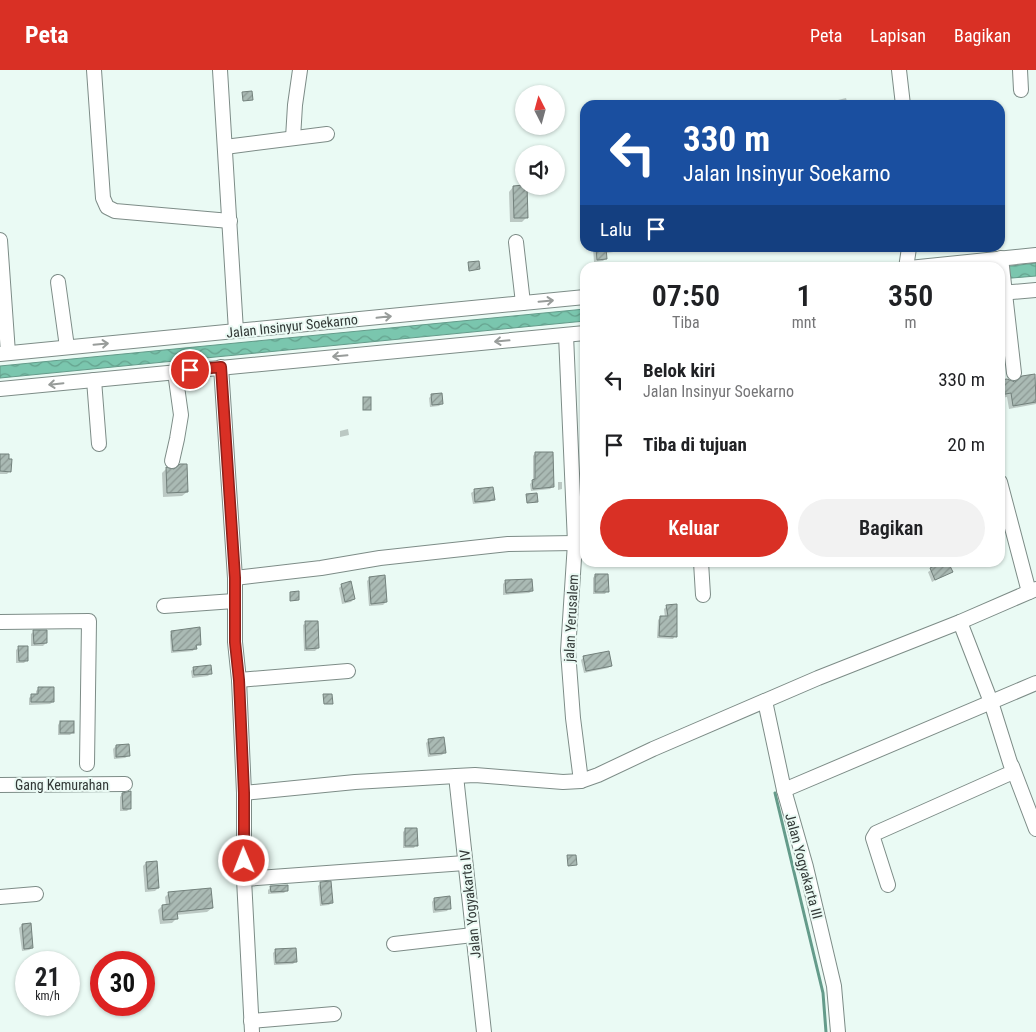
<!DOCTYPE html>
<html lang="id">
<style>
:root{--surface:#fff;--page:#f2f2f2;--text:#202124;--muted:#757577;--accent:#d93025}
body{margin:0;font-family:"Roboto Condensed",sans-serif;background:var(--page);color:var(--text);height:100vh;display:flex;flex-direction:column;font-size:19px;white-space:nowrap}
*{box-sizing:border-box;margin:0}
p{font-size:16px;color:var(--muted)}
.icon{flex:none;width:28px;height:28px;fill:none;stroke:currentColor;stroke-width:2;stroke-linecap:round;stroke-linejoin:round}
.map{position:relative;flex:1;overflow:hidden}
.sheet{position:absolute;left:580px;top:192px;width:425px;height:305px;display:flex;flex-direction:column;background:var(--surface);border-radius:15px;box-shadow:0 1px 4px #0004}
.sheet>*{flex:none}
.top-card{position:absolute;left:580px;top:30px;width:425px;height:152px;border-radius:15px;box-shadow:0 1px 4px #0004;background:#1a4fa0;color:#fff;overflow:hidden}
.needle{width:32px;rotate:354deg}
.fabs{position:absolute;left:515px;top:15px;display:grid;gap:10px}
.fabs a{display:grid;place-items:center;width:50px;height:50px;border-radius:50%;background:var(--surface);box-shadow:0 1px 4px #0004;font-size:25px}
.speed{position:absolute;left:15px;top:881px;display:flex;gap:10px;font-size:25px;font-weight:700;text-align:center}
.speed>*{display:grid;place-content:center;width:65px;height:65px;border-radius:50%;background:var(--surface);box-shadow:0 1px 4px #0004;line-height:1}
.speed small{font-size:12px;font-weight:400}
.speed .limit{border:8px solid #d22;background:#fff;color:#111}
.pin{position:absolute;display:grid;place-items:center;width:42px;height:42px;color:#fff;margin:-21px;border:2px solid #fff;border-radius:50%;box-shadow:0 1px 5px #0007}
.me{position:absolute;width:55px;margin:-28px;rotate:359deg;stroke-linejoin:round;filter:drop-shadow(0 0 4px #0008)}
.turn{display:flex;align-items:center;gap:18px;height:105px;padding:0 20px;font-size:22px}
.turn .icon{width:65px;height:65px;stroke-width:2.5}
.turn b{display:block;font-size:35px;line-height:42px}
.then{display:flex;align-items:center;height:48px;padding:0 20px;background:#0003;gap:10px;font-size:19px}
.eta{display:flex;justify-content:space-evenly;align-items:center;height:85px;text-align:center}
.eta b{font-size:30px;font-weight:600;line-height:35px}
.action{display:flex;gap:10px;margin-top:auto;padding:10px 20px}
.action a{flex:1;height:58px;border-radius:30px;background:var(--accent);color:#fff;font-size:20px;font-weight:600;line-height:58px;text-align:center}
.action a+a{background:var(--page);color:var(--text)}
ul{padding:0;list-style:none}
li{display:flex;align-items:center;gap:15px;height:65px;padding:0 20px}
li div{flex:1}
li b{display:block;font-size:19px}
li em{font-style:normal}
header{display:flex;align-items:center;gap:30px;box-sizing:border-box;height:70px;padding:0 25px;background:var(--accent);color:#fff}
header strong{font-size:24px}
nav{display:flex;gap:28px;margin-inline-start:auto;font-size:18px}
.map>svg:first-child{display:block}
.water{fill:url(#water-waves);stroke:#649b8a}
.shadow{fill:#0003}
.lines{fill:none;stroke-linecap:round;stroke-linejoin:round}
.stream{stroke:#649b8a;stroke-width:3}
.building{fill:url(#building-hatch);stroke:#73817c}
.minor-casing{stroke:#7d8c87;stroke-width:16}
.minor{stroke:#fff;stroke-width:14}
.oneway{stroke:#989c9a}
.route-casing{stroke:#8d1f18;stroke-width:12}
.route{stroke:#d93025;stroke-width:9}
.labels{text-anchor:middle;stroke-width:4;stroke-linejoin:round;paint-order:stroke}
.street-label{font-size:14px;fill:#323836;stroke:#eafaf4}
</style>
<header>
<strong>Peta</strong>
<nav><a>Peta</a><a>Lapisan</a><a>Bagikan</a></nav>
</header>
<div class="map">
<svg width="1036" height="962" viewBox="0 0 1036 962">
<defs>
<pattern id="water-waves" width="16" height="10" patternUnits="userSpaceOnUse" patternTransform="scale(1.25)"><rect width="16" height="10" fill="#7ac6ae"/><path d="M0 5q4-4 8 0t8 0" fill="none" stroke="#65a28e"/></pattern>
<pattern id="building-hatch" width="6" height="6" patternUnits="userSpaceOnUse" patternTransform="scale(1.25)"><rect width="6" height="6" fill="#aabab4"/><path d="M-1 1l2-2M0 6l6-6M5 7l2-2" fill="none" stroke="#8b9893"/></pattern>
</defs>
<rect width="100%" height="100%" fill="#eafaf4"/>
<g class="water">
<path d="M1036,193V206L1000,209V198H995Z"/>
<path d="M585,239V251L0,308V296Z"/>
</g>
<g class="shadow">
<path d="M846,28L848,35H837L838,30Z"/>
<path d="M513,117L527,147L522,152H510L509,122Z"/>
<path d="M593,178H625L622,181L605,183L606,188L603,191L594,192Z"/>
<path d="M742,178H753L751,180L743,181Z"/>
<path d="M1034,306L1036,334L1009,339L1007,327L1000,328V311L1016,313Z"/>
<path d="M432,325L442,333L439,336L430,337L429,328Z"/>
<path d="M348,359L349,365L340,367V361Z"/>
<rect x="583" y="376" width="2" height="9"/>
<path d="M535,383L553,416L550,419L531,421L530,414L533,411V386Z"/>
<path d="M0,385L10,401L7,404H0Z"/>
<path d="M166,399L187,422L182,426L163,427L162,403Z"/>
<path d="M558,412H562V419L558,420Z"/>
<path d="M474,421L493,429L490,432L473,434L471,423Z"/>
<path d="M945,492L951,502L932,512L928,502Z"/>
<path d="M595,505L607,521L605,524H593V508Z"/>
<path d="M370,508L386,532L383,535L369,536L367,511Z"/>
<path d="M506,511L532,521L529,523L503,525V514Z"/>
<path d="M342,515L354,529L351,532L342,534L339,518Z"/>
<path d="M667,536L675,566L673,569L657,568L658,550L660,548H665L664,539Z"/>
<path d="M306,553L318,578L315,581H304L303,555Z"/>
<path d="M33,562L46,573L43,576H31V564Z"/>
<path d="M172,562L200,574L195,577L193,581L171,583L170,565Z"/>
<path d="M19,577L27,590L24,593H16V580Z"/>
<path d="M584,587L611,596L608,598L584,603L581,590Z"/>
<path d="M194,598L211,603L208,606L192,608L191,601Z"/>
<path d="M38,619L53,632L50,634L29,635V628L32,625H36V621Z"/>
<path d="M60,652L73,662L70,665H58V655Z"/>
<path d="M429,670L445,682L442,685L428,687L426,673Z"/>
<path d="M116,676L128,686L125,688L114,689L113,679Z"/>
<path d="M122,724L130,738L127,741H120V727Z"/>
<path d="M405,760L416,775L414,778H403V762Z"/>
<path d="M146,793L158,818L155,821L145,822L143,796Z"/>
<path d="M321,813L332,832L329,835L320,836L318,816Z"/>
<path d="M271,817L287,820L284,823L268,824V820Z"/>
<path d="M169,823L212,838L207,842L176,845V849L172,853L160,854L158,840L162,836H166L165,827Z"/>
<path d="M434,829L449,838L447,841L433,843L432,832Z"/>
<path d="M22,855L32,878L29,880L22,881L19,858Z"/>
<path d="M276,880L295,892L293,894L274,895L273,883Z"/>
</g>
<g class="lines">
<path class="stream" d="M775,723L823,923L826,962"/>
</g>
<g class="building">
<path d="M252,21L253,30L243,31L242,22Z"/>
<path d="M524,115L527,116L528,148H514L513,116Z"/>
<path d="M596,178H606L607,189L597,190Z"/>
<path d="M479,191L480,199L469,201L468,192Z"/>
<path d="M1035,304L1036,332L1013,336L1011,323L1000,325V310L1007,309L1015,312L1022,306Z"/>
<path d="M442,323L443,334L432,335L431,324Z"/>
<rect x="363" y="327" width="8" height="13"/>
<path d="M535,382H553L554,417L533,419L532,410L535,409Z"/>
<path d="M0,384H9V389H12L11,402L0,401Z"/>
<path d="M180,394H187L188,422L167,423L166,397L174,399Z"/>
<path d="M493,417L495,430L475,432L474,419Z"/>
<path d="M537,423L538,432L527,433L526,424Z"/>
<path d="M942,492H948L953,502L935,510L930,498Z"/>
<path d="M595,504H608L609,522H595Z"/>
<path d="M385,505L387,532L371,534L369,507Z"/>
<path d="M532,509L533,521L506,523L505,510Z"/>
<path d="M351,511L355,529L345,532L341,514Z"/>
<path d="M299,521V530L290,531V522Z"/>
<path d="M677,534V567L659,566L660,546H668L666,535Z"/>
<path d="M305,551H318L319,578L306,579Z"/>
<path d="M200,557L201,575H196L197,579L173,581L171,561Z"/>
<path d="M33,560H47V573L34,574Z"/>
<path d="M18,576H28V591H19Z"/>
<path d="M609,581L612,596L586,601L583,586Z"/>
<path d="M211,595L212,604L194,605L193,597Z"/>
<path d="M38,617H54V632H31V624H38Z"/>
<path d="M323,624H332L333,634H324Z"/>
<rect x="60" y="651" width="14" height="12"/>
<path d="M444,667L446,683L430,684L428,669Z"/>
<path d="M129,674L130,686L116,687V675Z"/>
<path d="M131,721V739H123L122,723Z"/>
<path d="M405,758H417L418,776H405Z"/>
<path d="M567,785H576L577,795L568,796Z"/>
<path d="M157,791L159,818L148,819L146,792Z"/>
<path d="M331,811L333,833L322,834L320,812Z"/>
<path d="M288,815V821L271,822L270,816Z"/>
<path d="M211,818L213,838L177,842L178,849L163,850L162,835L170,834L168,822Z"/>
<path d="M450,826L451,839L435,840L434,828Z"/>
<path d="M31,853L33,878L24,879L22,854Z"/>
<path d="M296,878L297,892L276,893L275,879Z"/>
</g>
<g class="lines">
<defs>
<g id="minor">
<path d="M94,0L103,128L107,137L115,141L230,151"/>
<path d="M220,0L236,261"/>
<path d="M899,0L903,35"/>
<path d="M1020,0L1021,20"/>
<path d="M293,68L295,35L300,0"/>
<path d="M225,77L327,64"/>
<path d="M0,170L8,283"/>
<path d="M516,172L523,233"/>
<path d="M1001,188L1014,303"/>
<path d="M906,198L909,178"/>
<path d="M909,198L1036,185"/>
<path d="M58,212L67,277"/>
<path d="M1000,223L1036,220"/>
<path d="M566,265L575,473L568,581L573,648L581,711"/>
<path d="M0,284L585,227"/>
<path d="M221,297L235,508V572L239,610L244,723V809L252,962"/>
<path d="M94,310L99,374"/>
<path d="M0,319L585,263"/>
<path d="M172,391L177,369L181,345L175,302"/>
<path d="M1000,412L1029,522"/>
<path d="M701,492L703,525"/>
<path d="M235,508L321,498L380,488L508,474L575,473"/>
<path d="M164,536L234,531"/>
<path d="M0,552L89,551L87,694"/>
<path d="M239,610L348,601"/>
<path d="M765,631L784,720L806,797L834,916L838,962"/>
<path d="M1012,696L1036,759"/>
<path d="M456,706L484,962"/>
<path d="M0,715L125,714"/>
<path d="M784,720L1036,613"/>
<path d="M244,723L355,712L456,706L475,705L563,712L581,711L598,705L653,679L818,608L960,552L1036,519"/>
<path d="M244,809L465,793"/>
<path d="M888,815L873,768L876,763L1013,702L991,632L960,552"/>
<path d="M0,827L36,824"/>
<path d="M394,874L473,865"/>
<path d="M251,951L334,944"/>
</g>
</defs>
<use href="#minor" class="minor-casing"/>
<use href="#minor" class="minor"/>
</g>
<defs><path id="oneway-shaft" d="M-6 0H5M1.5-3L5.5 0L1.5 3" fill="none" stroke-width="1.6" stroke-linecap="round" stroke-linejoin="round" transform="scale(1.25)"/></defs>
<g class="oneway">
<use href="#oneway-shaft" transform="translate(546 231) rotate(-5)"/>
<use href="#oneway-shaft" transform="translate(384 247) rotate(-6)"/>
<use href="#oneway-shaft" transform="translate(502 271) rotate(175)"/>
<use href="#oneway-shaft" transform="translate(101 274) rotate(-5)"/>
<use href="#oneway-shaft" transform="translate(340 286) rotate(175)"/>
<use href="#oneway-shaft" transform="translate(56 314) rotate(174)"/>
</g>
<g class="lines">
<defs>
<path id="route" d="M190,300L221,297L235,508V572L239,610L244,723V791"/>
</defs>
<use href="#route" class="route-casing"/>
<use href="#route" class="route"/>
</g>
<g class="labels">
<g class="street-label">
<text transform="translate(292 256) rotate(-6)" y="5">Jalan Insinyur Soekarno</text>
<text transform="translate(571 548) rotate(-87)" y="5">jalan Yerusalem</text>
<text x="62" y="720">Gang Kemurahan</text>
<text transform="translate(804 796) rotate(75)" y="5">Jalan Yogyakarta III</text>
<text transform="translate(470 834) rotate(-96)" y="5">Jalan Yogyakarta IV</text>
</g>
</g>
</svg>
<div class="fabs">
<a><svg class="needle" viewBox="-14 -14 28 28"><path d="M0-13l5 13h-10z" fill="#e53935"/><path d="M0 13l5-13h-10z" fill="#757577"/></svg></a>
<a><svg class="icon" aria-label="sound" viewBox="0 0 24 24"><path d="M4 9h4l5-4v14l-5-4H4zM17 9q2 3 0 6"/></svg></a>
</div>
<div class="speed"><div>21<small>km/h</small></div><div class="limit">30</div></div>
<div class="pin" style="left:190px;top:300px;background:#d93025"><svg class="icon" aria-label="arrive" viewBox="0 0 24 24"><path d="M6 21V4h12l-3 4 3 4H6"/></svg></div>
<svg class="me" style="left:244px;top:791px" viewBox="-20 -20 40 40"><circle r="17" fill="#d93025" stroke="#fff" stroke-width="3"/><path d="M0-11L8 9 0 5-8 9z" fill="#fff"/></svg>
<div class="top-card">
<div class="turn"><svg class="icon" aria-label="left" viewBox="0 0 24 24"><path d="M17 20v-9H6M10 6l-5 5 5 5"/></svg><div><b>330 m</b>Jalan Insinyur Soekarno</div></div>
<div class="then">Lalu<svg class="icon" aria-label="arrive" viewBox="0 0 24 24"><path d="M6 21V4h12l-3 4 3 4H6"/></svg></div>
</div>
<section class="sheet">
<div class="eta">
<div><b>07:50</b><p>Tiba</p></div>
<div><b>1</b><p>mnt</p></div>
<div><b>350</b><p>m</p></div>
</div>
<ul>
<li><svg class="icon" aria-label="left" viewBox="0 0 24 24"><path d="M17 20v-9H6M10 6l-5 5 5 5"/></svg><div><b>Belok kiri</b><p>Jalan Insinyur Soekarno</p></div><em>330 m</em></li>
<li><svg class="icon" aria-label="arrive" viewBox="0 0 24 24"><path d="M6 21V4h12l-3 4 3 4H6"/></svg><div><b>Tiba di tujuan</b></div><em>20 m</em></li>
</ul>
<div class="action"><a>Keluar</a><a>Bagikan</a></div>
</section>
</div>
